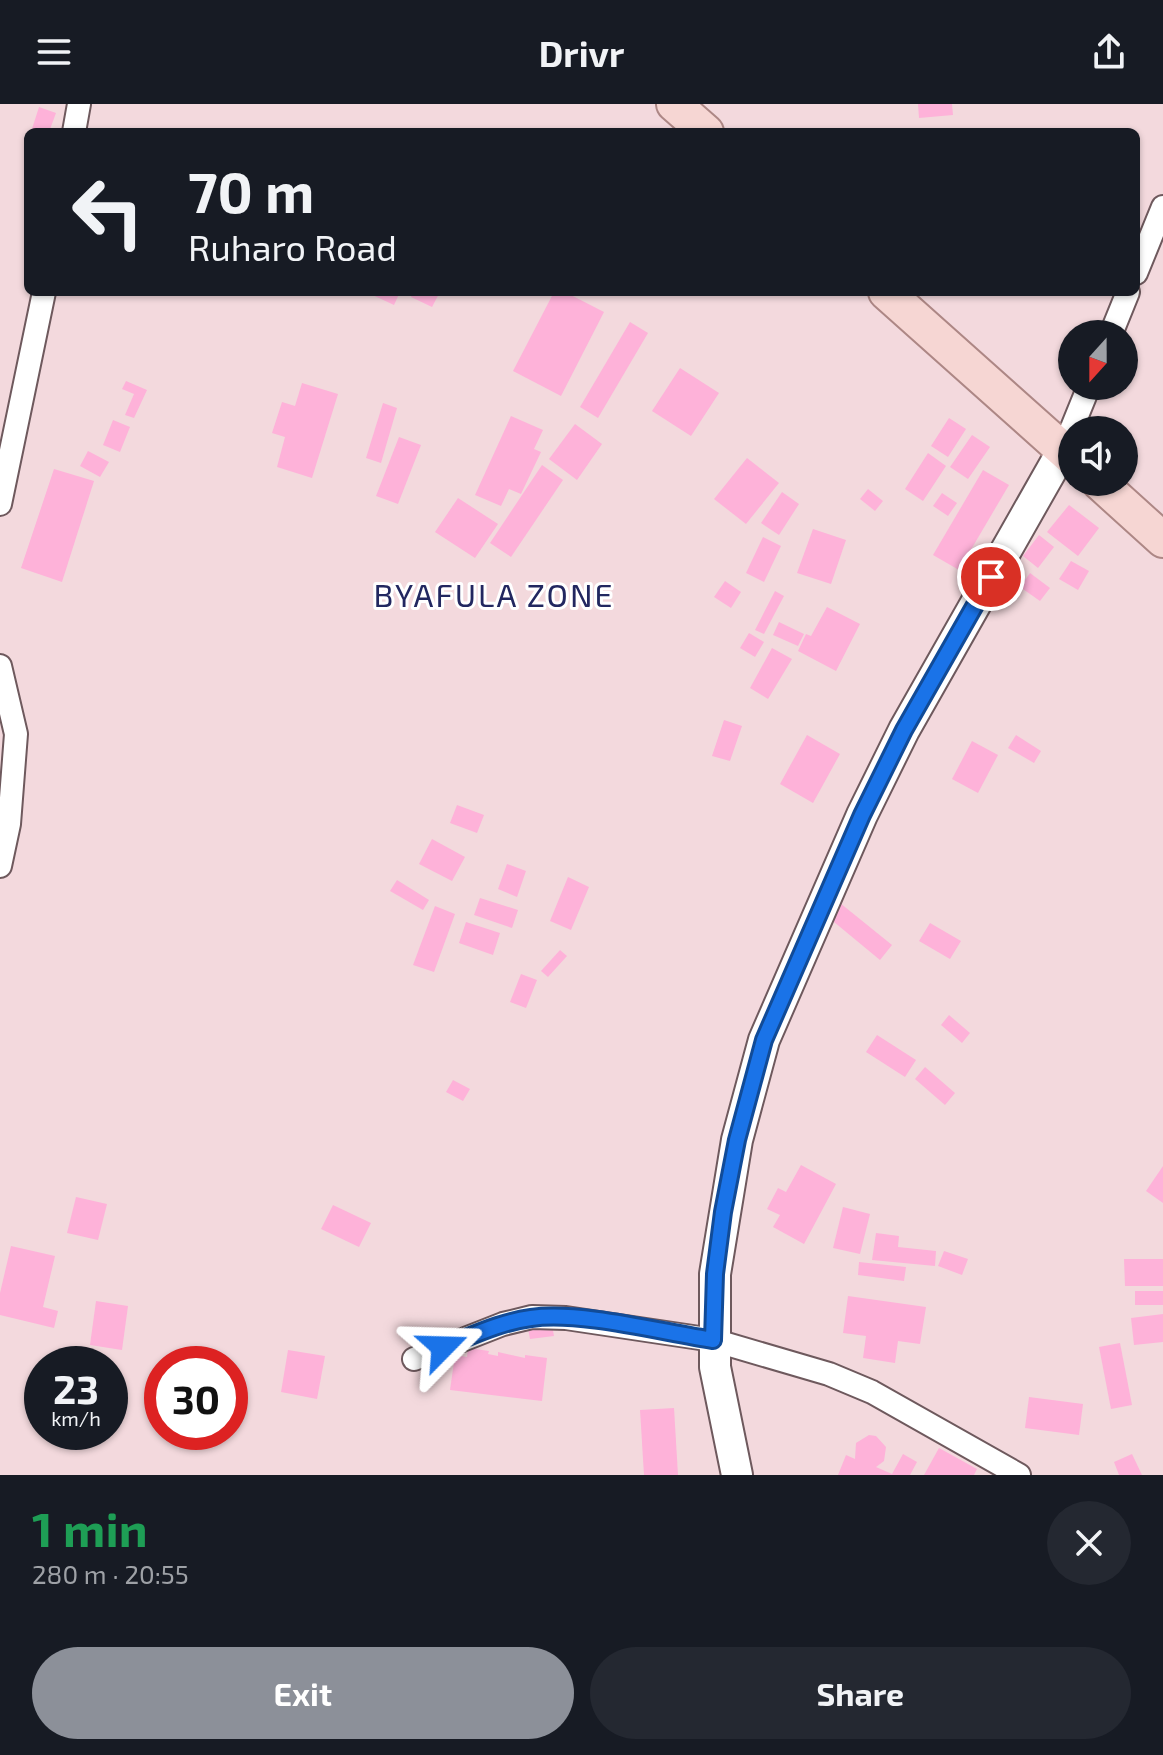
<!DOCTYPE html>
<meta charset="utf-8">
<style>
:root{--surface:#171b24;--page:#242831;--text:#f1f3f6;--muted:#9ea1a6;--accent:#8c9099}
body{margin:0;font-family:"Exo 2",sans-serif;background:var(--page);color:var(--text);height:100vh;display:flex;flex-direction:column;font-size:30px;white-space:nowrap}
*{box-sizing:border-box;margin:0}
p{font-size:26px;color:var(--muted)}
.icon{flex:none;width:44px;height:44px;fill:none;stroke:currentColor;stroke-width:2;stroke-linecap:round;stroke-linejoin:round}
.map{position:relative;height:1371px;overflow:hidden}
.panel{display:flex;flex-direction:column;background:var(--surface);flex:1}
.panel>*{flex:none}
.banner{position:absolute;left:24px;top:24px;width:1116px;height:168px;border-radius:12px;box-shadow:0 2px 6px #0004;background:#171b24;color:var(--text);overflow:hidden}
.needle{width:52px;rotate:201deg}
.buttons{position:absolute;left:1058px;top:216px;display:grid;gap:16px}
.buttons a{display:grid;place-items:center;width:80px;height:80px;border-radius:50%;background:var(--surface);box-shadow:0 2px 6px #0004;font-size:40px}
.speed{position:absolute;left:24px;top:1242px;display:flex;gap:16px;font-size:40px;font-weight:700;text-align:center}
.speed>*{display:grid;place-content:center;width:104px;height:104px;border-radius:50%;background:var(--surface);box-shadow:0 2px 6px #0004;line-height:1}
.speed small{font-size:20px;font-weight:400}
.speed .limit{border:12px solid #d22;background:#fff;color:#111}
.pin{position:absolute;display:grid;place-items:center;width:68px;height:68px;color:#fff;margin:-34px;border:4px solid #fff;border-radius:50%;box-shadow:0 2px 8px #0007}
.me{position:absolute;width:88px;margin:-44px;rotate:68deg;stroke-linejoin:round;filter:drop-shadow(0 0 6px #0008)}
.turn{display:flex;align-items:center;gap:28px;height:168px;padding:0 32px;font-size:36px}
.turn .icon{width:104px;height:104px;stroke-width:2.5}
.turn b{display:block;font-size:56px;line-height:68px}
.round{display:grid;place-items:center;flex:none;width:84px;height:84px;border-radius:42px;background:var(--page)}
.headline{display:flex;align-items:center;justify-content:space-between;height:136px;padding:0 32px}
h1{font-size:48px;font-weight:700;line-height:60px;color:#1e9e55}
.primary-button{display:flex;gap:16px;margin-top:auto;padding:16px 32px}
.primary-button a{flex:1;height:92px;border-radius:48px;background:var(--accent);color:#fff;font-size:32px;font-weight:700;line-height:92px;text-align:center}
.primary-button a+a{background:var(--page);color:var(--text)}
header{display:flex;justify-content:space-between;align-items:center;height:104px;padding:0 32px;background:var(--surface);font-size:36px;font-weight:700}
.map>svg:first-child{display:block}
.building{fill:#feb2d9}
.lines{fill:none;stroke-linecap:round;stroke-linejoin:round}
.street-casing{stroke:#6e595d;stroke-width:26}
.secondary-casing{stroke:#6e595d;stroke-width:34}
.primary-casing{stroke:#ad8785;stroke-width:38}
.street{stroke:#fff;stroke-width:22}
.secondary{stroke:#fff;stroke-width:30}
.primary{stroke:#f6d6d3;stroke-width:34}
.route-casing{stroke:#114b97;stroke-width:20}
.route{stroke:#1a73e8;stroke-width:14}
.labels{text-anchor:middle;stroke-width:6;stroke-linejoin:round;paint-order:stroke}
.neighbourhood-label{font-size:32px;letter-spacing:2px;fill:#222760;stroke:#fff}
</style>
<header><svg class="icon" aria-label="menu" viewBox="0 0 24 24"><path d="M4 6h16M4 12h16M4 18h16"/></svg>Drivr<svg class="icon" aria-label="share" viewBox="0 0 24 24"><path d="M12 15V3M7 8l5-5 5 5M5 13v7h14v-7"/></svg></header>
<div class="map">
<svg width="1163" height="1371" viewBox="0 0 1163 1371">
<rect width="100%" height="100%" fill="#f3d9dd"/>
<g class="building">
<path d="M918,0H952L953,11L919,14Z"/>
<path d="M39,3L56,9L49,28H31Z"/>
<path d="M366,188H400L394,201Z"/>
<path d="M413,188H440L432,203L411,193Z"/>
<path d="M554,188H565L604,208L561,292L513,267Z"/>
<path d="M630,218L648,229L598,314L580,303Z"/>
<path d="M680,264L719,289L691,332L652,307Z"/>
<path d="M126,277L147,286L134,314L125,311L134,290L122,285Z"/>
<path d="M302,279L338,290L312,374L277,363L285,333L272,329L282,298L295,302Z"/>
<path d="M383,299L397,304L381,359L366,354Z"/>
<path d="M511,312L543,326L534,345L541,348L521,390L509,385L501,402L475,391Z"/>
<path d="M949,314L966,325L948,353L931,342Z"/>
<path d="M113,316L130,323L120,348L103,341Z"/>
<path d="M575,320L602,340L577,376L549,355Z"/>
<path d="M972,331L990,343L968,375L950,363Z"/>
<path d="M399,333L421,341L398,400L376,392Z"/>
<path d="M88,347L109,358L100,373L80,362Z"/>
<path d="M928,349L946,362L923,397L905,385Z"/>
<path d="M747,354L779,379L746,420L714,395Z"/>
<path d="M542,361L563,376L511,453L490,439Z"/>
<path d="M54,365L94,377L62,478L21,464Z"/>
<path d="M983,366L1009,381L959,466L933,451Z"/>
<path d="M868,385L883,397L875,407L860,395Z"/>
<path d="M782,388L799,400L779,431L761,419Z"/>
<path d="M942,389L957,399L948,412L933,402Z"/>
<path d="M458,394L498,420L475,454L435,428Z"/>
<path d="M1069,401L1099,424L1078,452L1047,428Z"/>
<path d="M813,425L846,436L831,480L797,469Z"/>
<path d="M1039,431L1054,443L1038,464L1023,452Z"/>
<path d="M763,433L781,442L764,478L746,469Z"/>
<path d="M1071,457L1089,467L1078,486L1059,475Z"/>
<path d="M1030,469L1050,484L1040,497L1020,483Z"/>
<path d="M725,477L741,488L731,504L714,493Z"/>
<path d="M775,487L784,492L764,530L755,526Z"/>
<path d="M827,503L860,520L836,567L798,547L806,530L811,532Z"/>
<path d="M779,518L804,530L798,542L773,531Z"/>
<path d="M749,529L764,538L755,553L740,544Z"/>
<path d="M772,544L792,555L768,595L750,584Z"/>
<path d="M724,616L742,622L730,657L712,652Z"/>
<path d="M807,631L840,650L813,699L780,680Z"/>
<path d="M1016,631L1041,647L1034,659L1008,644Z"/>
<path d="M972,637L998,651L978,689L952,675Z"/>
<path d="M457,701L484,711L477,729L450,719Z"/>
<path d="M432,735L465,753L452,777L419,760Z"/>
<path d="M507,760L526,767L517,793L498,785Z"/>
<path d="M568,773L589,783L571,826L550,817Z"/>
<path d="M397,776L429,796L423,806L390,787Z"/>
<path d="M480,794L518,806L512,824L474,811Z"/>
<path d="M840,799L892,841L880,856L828,813Z"/>
<path d="M435,802L455,810L434,868L413,861Z"/>
<path d="M466,818L500,829L493,851L459,839Z"/>
<path d="M930,819L961,837L950,855L919,837Z"/>
<path d="M560,846L567,852L548,873L541,867Z"/>
<path d="M521,870L537,876L526,904L510,898Z"/>
<path d="M949,911L970,929L962,939L941,921Z"/>
<path d="M877,931L916,956L905,973L866,948Z"/>
<path d="M925,963L955,989L945,1001L915,975Z"/>
<path d="M453,976L470,985L463,997L446,988Z"/>
<path d="M801,1061L836,1080L804,1140L773,1123L780,1111L767,1105L778,1084L786,1088Z"/>
<path d="M1163,1062V1099L1146,1087Z"/>
<path d="M76,1093L107,1100L98,1136L67,1129Z"/>
<path d="M333,1101L371,1119L359,1143L321,1125Z"/>
<path d="M843,1103L870,1110L860,1150L833,1144Z"/>
<path d="M876,1129L899,1132L898,1143L936,1147L935,1162L872,1156Z"/>
<path d="M11,1142L55,1152L43,1203L58,1207L54,1224L0,1211V1189Z"/>
<path d="M944,1147L968,1155L962,1171L938,1162Z"/>
<path d="M1124,1155H1163V1182H1125Z"/>
<path d="M859,1158L906,1163L904,1177L858,1171Z"/>
<rect x="1135" y="1187" width="28" height="14"/>
<path d="M848,1192L926,1203L920,1240L898,1237L895,1259L863,1254L866,1232L843,1229Z"/>
<path d="M96,1197L128,1202L122,1246L90,1241Z"/>
<path d="M1163,1210V1238L1134,1241L1131,1214Z"/>
<path d="M551,1216L554,1232L530,1235L527,1219Z"/>
<path d="M1120,1239L1132,1301L1111,1305L1099,1243Z"/>
<path d="M468,1244L489,1247L488,1250L498,1252V1248L525,1254V1251L547,1254L542,1297L450,1286L455,1251L467,1253Z"/>
<path d="M288,1246L325,1252L317,1295L281,1288Z"/>
<path d="M1029,1293L1083,1300L1079,1331L1025,1324Z"/>
<path d="M674,1304L678,1371H644L640,1306Z"/>
<path d="M869,1331L876,1332L886,1343L884,1357L876,1363L892,1370L903,1350L917,1358L910,1371H838L846,1351L855,1355L856,1339Z"/>
<path d="M939,1344L977,1365L974,1371H924Z"/>
<path d="M1132,1350L1142,1371H1119L1114,1358Z"/>
</g>
<g class="lines">
<defs>
<g id="street">
<path d="M74,28L79,0"/>
<path d="M1136,169L1163,103"/>
<path d="M1111,230L1128,188"/>
<path d="M1063,346L1089,282"/>
<path d="M0,400L44,188"/>
<path d="M0,562L16,630L9,720L0,762"/>
<path d="M414,1255L503,1220L532,1213L566,1214L713,1236L829,1270L872,1288L1019,1371"/>
</g>
<path id="secondary" d="M737,1371L715,1263V1170L737,1036L764,936L862,711L904,626L1063,346"/>
<g id="primary">
<path d="M674,0L706,28"/>
<path d="M886,188L1072,354"/>
<path d="M1099,378L1163,436"/>
</g>
</defs>
<use href="#street" class="street-casing"/>
<use href="#secondary" class="secondary-casing"/>
<use href="#primary" class="primary-casing"/>
<use href="#street" class="street"/>
<use href="#secondary" class="secondary"/>
<use href="#primary" class="primary"/>
</g>
<g class="lines">
<defs>
<path id="route" d="M443,1243C472,1232 500,1218 531,1214C582,1207 660,1228 713,1236L715,1170L723,1108L737,1036L764,936L862,711L904,626L991,473"/>
</defs>
<use href="#route" class="route-casing"/>
<use href="#route" class="route"/>
</g>
<g class="labels">
<g class="neighbourhood-label">
<text x="494" y="503">BYAFULA ZONE</text>
</g>
</g>
</svg>
<div class="buttons">
<a><svg class="needle" viewBox="-14 -14 28 28"><path d="M0-13l5 13h-10z" fill="#e53935"/><path d="M0 13l5-13h-10z" fill="#9ea1a6"/></svg></a>
<a><svg class="icon" aria-label="sound" viewBox="0 0 24 24"><path d="M4 9h4l5-4v14l-5-4H4zM17 9q2 3 0 6"/></svg></a>
</div>
<div class="speed"><div>23<small>km/h</small></div><div class="limit">30</div></div>
<div class="pin" style="left:991px;top:473px;background:#d93025"><svg class="icon" aria-label="arrive" viewBox="0 0 24 24"><path d="M6 21V4h12l-3 4 3 4H6"/></svg></div>
<svg class="me" style="left:443px;top:1243px" viewBox="-20 -20 40 40"><path d="M0-17L14 15 0 8-14 15z" fill="#1a73e8" stroke="#fff" stroke-width="4"/></svg>
<div class="banner">
<div class="turn"><svg class="icon" aria-label="left" viewBox="0 0 24 24"><path d="M17 20v-9H6M10 6l-5 5 5 5"/></svg><div><b>70 m</b>Ruharo Road</div></div>
</div>
</div>
<section class="panel">
<div class="headline"><div><h1>1 min</h1><p>280 m · 20:55</p></div><a class="round"><svg class="icon" aria-label="close" viewBox="0 0 24 24"><path d="M6 6l12 12M18 6L6 18"/></svg></a></div>
<div class="primary-button"><a>Exit</a><a>Share</a></div>
</section>
